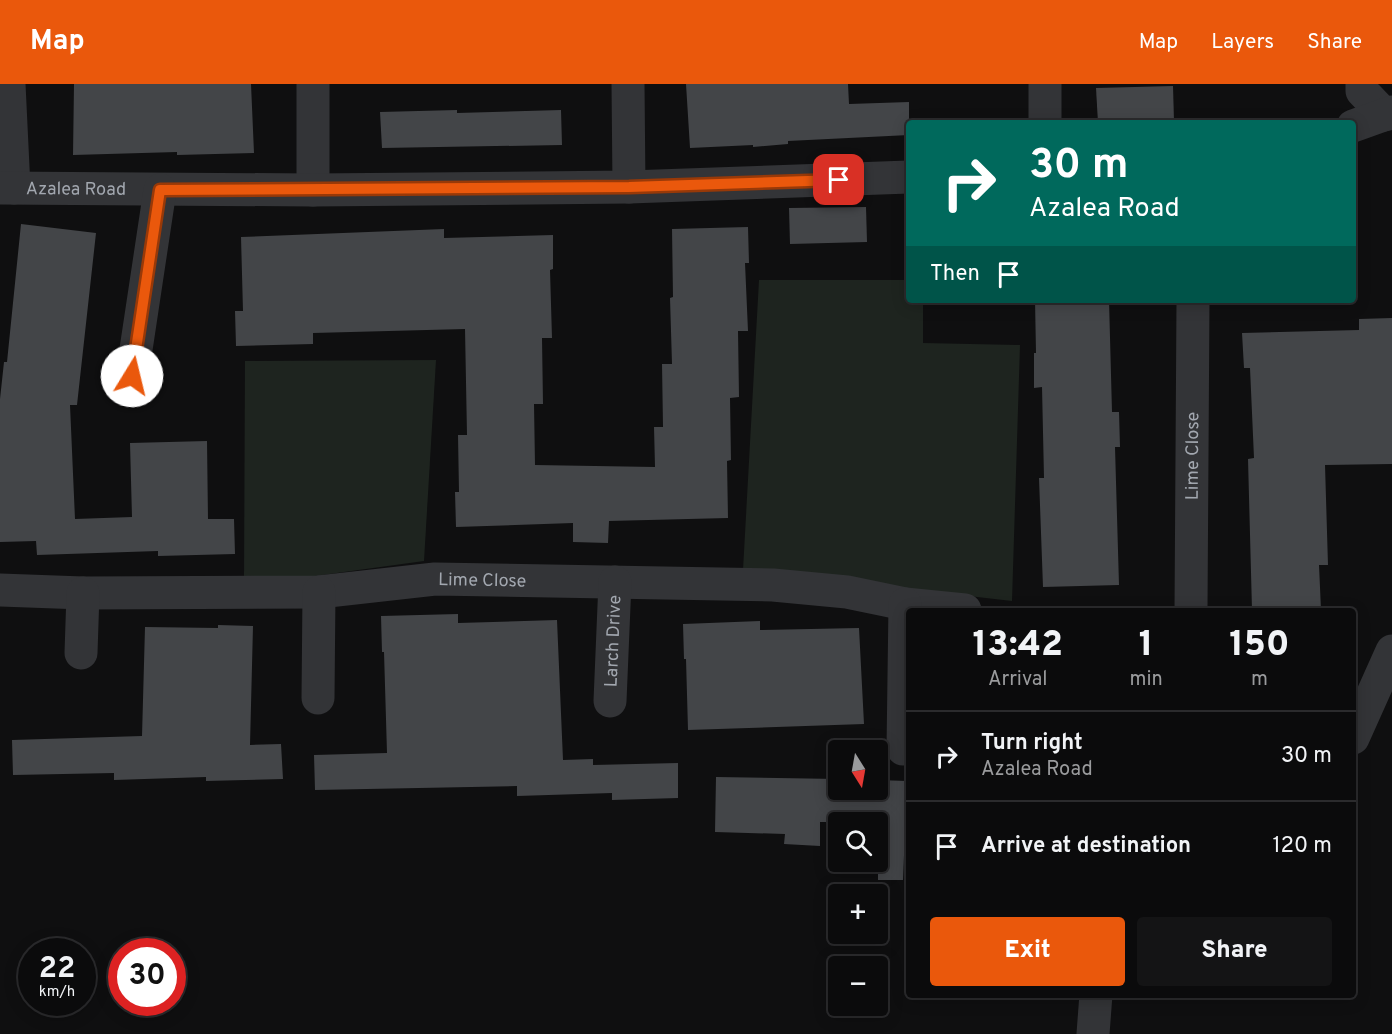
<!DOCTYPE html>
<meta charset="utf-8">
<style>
:root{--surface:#0b0b0c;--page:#141415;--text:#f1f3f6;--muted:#9a9b9d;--line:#2b2b2d;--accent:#ea580c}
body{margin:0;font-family:Overpass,sans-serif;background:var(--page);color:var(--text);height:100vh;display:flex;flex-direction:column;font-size:22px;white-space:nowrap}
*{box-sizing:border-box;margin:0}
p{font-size:20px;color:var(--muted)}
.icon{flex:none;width:33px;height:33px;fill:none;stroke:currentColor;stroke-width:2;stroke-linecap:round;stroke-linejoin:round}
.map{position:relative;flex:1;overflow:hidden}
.drawer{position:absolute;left:906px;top:524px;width:450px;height:390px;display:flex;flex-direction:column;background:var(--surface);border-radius:6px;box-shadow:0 3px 15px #0003,0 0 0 2px var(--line)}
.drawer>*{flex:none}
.top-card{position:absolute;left:906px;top:36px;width:450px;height:183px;border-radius:6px;box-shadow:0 3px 15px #0003,0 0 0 2px var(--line);background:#00695c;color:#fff;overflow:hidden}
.needle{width:39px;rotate:169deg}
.fabs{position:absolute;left:828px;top:656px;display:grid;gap:12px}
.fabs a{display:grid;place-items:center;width:60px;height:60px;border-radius:6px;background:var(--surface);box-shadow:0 3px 15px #0003,0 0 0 2px var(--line);font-size:30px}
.speed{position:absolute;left:18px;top:854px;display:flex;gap:12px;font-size:30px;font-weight:700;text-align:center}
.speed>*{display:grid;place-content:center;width:78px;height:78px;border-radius:50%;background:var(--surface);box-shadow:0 3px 15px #0003,0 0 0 2px var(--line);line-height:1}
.speed small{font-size:15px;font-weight:400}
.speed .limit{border:9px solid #d22;background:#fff;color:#111}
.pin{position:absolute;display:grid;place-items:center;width:51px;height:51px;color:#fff;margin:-26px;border-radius:12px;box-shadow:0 3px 9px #0006}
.me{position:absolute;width:66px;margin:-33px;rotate:9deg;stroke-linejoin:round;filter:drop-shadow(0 0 4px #0008)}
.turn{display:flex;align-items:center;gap:21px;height:126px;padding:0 24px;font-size:27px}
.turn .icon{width:78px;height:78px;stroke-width:2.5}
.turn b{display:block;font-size:42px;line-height:51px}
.then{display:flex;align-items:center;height:57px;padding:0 24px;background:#0003;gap:12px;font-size:22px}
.eta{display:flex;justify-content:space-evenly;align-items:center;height:102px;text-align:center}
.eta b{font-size:36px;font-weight:800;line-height:42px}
.primary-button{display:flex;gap:12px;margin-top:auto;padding:12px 24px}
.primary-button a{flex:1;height:69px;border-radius:6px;background:var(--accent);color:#fff;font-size:24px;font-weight:800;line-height:69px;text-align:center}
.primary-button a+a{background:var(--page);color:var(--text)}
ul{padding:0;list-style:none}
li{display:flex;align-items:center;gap:18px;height:90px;padding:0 24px;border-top:2px solid var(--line)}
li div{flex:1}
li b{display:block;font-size:22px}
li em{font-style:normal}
header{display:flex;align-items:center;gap:36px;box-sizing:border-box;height:84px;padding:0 30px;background:var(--accent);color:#fff}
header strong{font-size:28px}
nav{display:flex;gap:33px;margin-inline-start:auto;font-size:21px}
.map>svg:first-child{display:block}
.green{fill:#1e241f}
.building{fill:#434548}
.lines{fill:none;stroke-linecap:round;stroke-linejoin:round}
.street{stroke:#333437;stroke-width:33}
.route-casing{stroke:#983908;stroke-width:15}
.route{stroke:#ea580c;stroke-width:10}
.labels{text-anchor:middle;stroke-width:6;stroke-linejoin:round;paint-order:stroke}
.street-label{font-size:18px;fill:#a2a7af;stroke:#0a0a0b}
</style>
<header>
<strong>Map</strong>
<nav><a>Map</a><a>Layers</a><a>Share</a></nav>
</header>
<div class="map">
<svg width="1392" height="950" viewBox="0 0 1392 950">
<rect width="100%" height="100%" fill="#0f0f10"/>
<g class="green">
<path d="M759,196H909V216H923V259L1020,261L1012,517L743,486Z"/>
<path d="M436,276L424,477L286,496L244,495L245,277Z"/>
</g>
<g class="building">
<path d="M74,0H251L254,69L177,71V68L73,71Z"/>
<path d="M686,0H848L849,20L909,18V51L788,57V60L753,63V61L690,64Z"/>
<path d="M1173,2L1174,37L1098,39L1096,4Z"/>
<path d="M457,26V29L561,26L562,61L382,64L380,28Z"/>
<path d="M866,123L867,158L790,160L789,124Z"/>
<path d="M21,140L96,149L77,321H70L75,435L132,433L130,359L207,357L208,435H234L235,470L158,472V467L37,471L36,457L0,458V315L4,278H7Z"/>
<path d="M748,143L749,179H745L748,247H738L739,313L730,314L731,376L727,377L728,434L609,437L608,459L573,458V439L456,443L455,408H459L458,351H467L465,245L313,249V260L236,262L235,227H243L241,153L444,145V154L553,151V185L550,186L552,254H542L543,320H534L535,381L655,383L654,343H663L662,280H672L670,214L673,213L672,145Z"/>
<path d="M1035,216H1109L1112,328H1119L1120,363H1115L1119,501L1043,503L1039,394H1044L1042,303L1034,304V269H1036Z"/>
<path d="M1392,234V380L1325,381L1328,481H1319L1321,526H1252L1248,375L1254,374L1250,284H1244L1242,249L1359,246V235Z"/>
<path d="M458,530V539L557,536L563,676L593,675V681L678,679V714L612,716V709L517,712V702L315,706L314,671L387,669L384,568H382L381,532Z"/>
<path d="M760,537V546L859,544L864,640L688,646L686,575H684L683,540Z"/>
<path d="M218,541L253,542L250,661L281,660L283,695L206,697V693L114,696V689L13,691L12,656L142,652L145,543L218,544Z"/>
<path d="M716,693L838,695V705H878V696L907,697L903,796H878V738H820V762L784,760L785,750L715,748Z"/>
</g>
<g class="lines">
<g class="street">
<path d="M9,0L14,104"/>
<path d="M313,0V106"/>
<path d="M628,0L629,103"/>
<path d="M1362,0V7L1385,31"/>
<path d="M1045,39V0"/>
<path d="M1353,42L1392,28"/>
<path id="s1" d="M0,104L313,106L629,103L909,93"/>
<path d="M132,292L160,106"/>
<path id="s2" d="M0,506L83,509L319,508L435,495L773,501L847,508L905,520L965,526"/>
<path id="s3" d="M1191,526L1193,216"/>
<path d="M81,569L83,509"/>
<path d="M318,614L319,508"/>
<path id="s4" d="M610,617L615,498"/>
<path d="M1353,654L1392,567"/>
<path d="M903,665L905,520"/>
<path d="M1093,950L1096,910"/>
</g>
</g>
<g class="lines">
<defs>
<path id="route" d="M132,292L160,106L629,103L839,96"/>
</defs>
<use href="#route" class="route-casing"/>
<use href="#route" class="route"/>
</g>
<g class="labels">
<g class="street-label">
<text dy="6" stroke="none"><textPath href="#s1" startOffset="76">Azalea Road</textPath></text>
<text dy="6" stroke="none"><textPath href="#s3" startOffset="154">Lime Close</textPath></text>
<text dy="6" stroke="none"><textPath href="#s2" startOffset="483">Lime Close</textPath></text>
<text dy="6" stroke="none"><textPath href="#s4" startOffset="60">Larch Drive</textPath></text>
</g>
</g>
</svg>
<div class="fabs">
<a><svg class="needle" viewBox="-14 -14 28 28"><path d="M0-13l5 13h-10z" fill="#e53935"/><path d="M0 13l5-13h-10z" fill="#9a9b9d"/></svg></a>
<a><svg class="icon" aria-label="search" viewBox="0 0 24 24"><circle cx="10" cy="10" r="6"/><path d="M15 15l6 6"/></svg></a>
<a>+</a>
<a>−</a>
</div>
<div class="speed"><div>22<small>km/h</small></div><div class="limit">30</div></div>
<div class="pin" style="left:839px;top:96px;background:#d93025"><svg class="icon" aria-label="arrive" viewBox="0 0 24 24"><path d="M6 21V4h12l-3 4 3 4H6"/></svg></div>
<svg class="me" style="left:132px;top:292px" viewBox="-20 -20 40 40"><circle r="19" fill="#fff"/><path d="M0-13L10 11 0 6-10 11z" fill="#ea580c"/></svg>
<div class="top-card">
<div class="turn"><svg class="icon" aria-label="right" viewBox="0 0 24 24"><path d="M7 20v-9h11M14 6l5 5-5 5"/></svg><div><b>30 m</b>Azalea Road</div></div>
<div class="then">Then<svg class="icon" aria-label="arrive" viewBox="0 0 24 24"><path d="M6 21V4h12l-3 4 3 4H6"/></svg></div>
</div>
<section class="drawer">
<div class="eta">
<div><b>13:42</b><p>Arrival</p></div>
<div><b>1</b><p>min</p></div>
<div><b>150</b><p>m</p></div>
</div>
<ul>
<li><svg class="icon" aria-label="right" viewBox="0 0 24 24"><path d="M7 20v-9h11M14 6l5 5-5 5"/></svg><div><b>Turn right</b><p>Azalea Road</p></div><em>30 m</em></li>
<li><svg class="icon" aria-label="arrive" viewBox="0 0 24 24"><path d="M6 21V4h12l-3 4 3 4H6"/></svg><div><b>Arrive at destination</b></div><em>120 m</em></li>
</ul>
<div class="primary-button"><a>Exit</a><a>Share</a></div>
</section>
</div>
